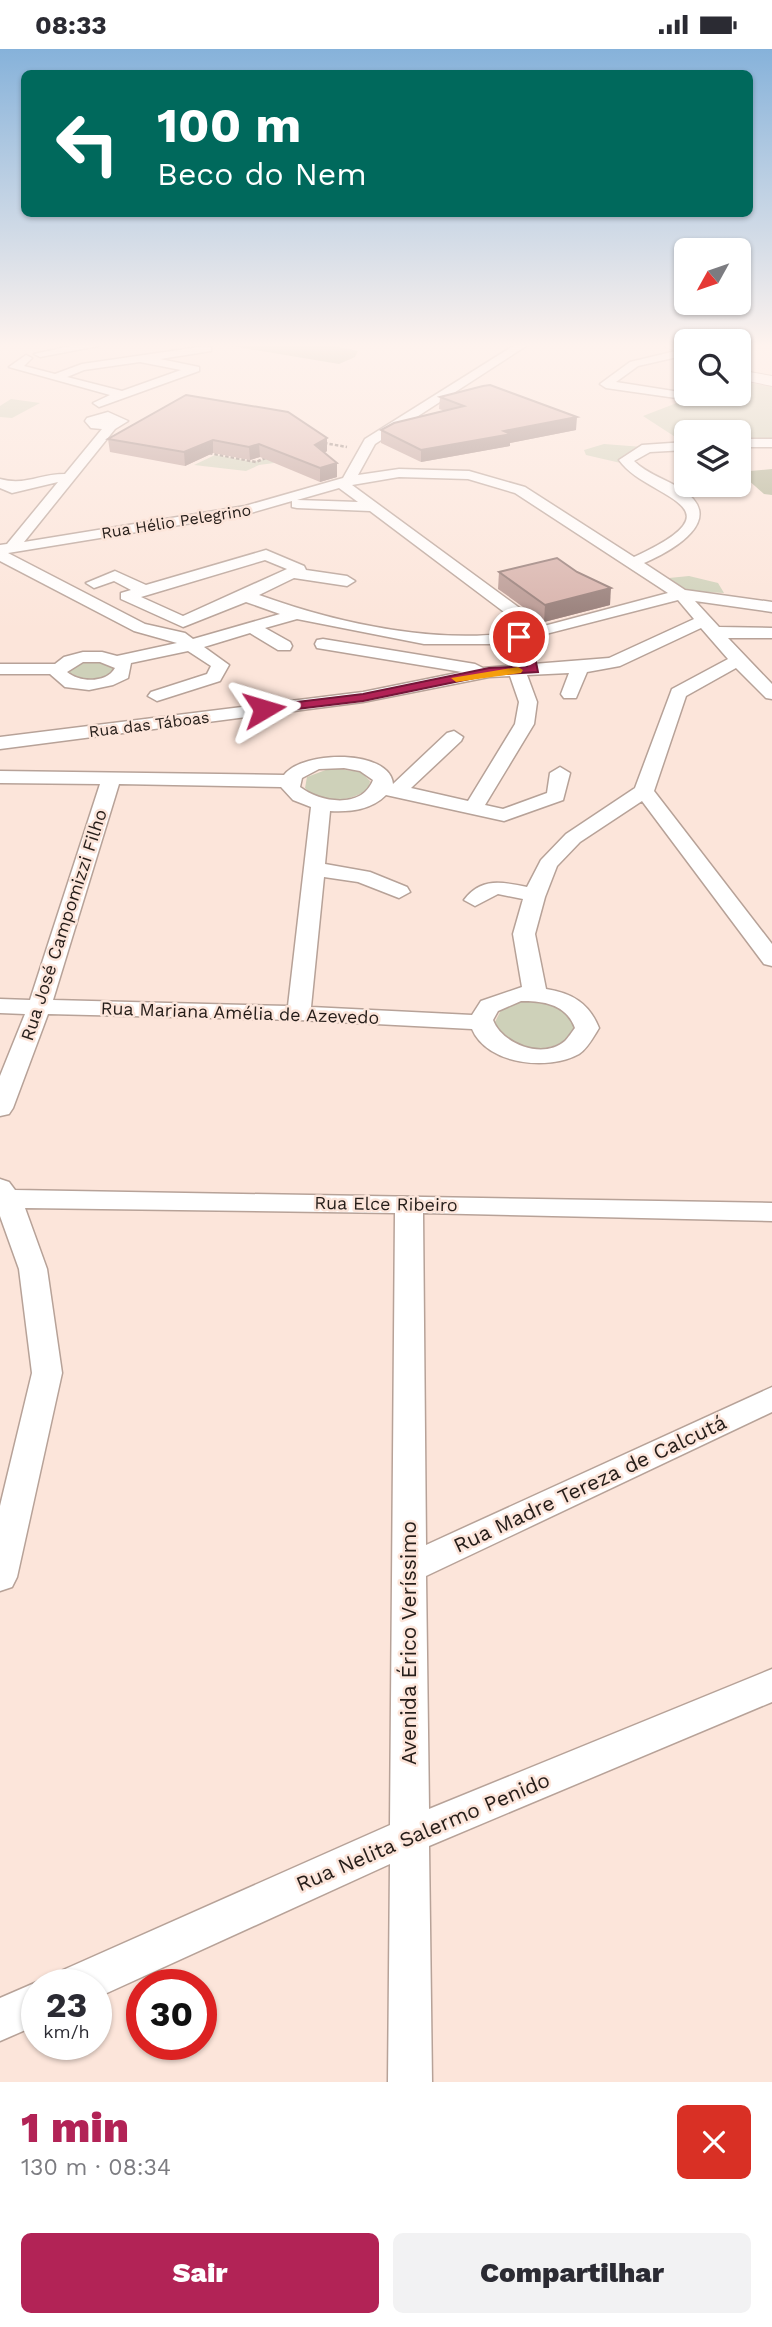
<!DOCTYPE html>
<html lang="pt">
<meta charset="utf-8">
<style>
:root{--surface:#fff;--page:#f2f2f3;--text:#2b2b33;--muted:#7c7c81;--accent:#b22356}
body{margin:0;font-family:"Work Sans",sans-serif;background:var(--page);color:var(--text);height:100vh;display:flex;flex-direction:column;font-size:26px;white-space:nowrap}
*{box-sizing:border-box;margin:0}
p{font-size:23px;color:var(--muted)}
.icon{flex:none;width:38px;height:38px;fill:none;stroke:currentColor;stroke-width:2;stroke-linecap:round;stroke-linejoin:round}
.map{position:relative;height:2033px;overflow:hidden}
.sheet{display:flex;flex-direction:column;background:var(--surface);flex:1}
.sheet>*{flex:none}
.hud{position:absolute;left:21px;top:21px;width:732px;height:147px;border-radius:10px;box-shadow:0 2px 5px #0004;background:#00695c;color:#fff;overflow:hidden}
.needle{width:46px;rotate:230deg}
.fabs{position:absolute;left:674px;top:189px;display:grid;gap:14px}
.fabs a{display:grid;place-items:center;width:77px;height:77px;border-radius:10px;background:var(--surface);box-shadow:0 2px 5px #0004;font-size:35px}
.speed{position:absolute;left:21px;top:1920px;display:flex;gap:14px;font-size:35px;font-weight:700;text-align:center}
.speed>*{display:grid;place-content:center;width:91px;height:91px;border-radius:50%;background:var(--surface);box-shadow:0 2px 5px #0004;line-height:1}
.speed small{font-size:18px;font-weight:400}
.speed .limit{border:10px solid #d22;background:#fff;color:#111}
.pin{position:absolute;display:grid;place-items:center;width:60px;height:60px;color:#fff;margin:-30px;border:4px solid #fff;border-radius:50%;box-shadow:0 2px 7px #0007}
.me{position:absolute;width:77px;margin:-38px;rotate:83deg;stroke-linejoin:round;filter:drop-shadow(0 0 5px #0008)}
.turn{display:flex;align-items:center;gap:24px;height:147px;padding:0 21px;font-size:32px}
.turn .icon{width:91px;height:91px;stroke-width:2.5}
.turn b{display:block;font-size:49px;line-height:60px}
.round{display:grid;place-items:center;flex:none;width:74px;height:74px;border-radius:10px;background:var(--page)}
.overview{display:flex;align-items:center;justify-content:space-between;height:119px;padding:0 21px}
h1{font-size:42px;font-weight:800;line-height:52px;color:var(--accent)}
.button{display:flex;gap:14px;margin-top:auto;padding:14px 21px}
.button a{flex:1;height:80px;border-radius:10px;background:var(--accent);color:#fff;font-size:28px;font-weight:800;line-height:80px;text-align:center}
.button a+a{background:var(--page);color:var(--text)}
.status{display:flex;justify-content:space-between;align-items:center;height:49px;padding:0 35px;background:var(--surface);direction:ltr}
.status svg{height:19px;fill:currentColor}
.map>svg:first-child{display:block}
.green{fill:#ced1b9}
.forest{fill:#acaf8f}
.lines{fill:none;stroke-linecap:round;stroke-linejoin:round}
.minor-casing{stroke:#b7a298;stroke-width:3}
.major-casing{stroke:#b7a298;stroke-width:2}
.path{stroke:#91827a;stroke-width:2.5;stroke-dasharray:3.5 2;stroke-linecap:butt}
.minor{fill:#fff;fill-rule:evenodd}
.major{fill:#fff;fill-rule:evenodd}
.wall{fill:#b99993}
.shaded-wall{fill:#967d78}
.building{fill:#d7b2ab;stroke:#967d78;stroke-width:2}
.route{fill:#b22356;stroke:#741738;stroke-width:2}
.slow{fill:#f59e0b}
.labels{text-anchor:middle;stroke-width:5;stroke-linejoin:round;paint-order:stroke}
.far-street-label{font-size:16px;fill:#251d19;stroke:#fce5da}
.street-label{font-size:18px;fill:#251d19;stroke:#fce5da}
.near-street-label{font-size:21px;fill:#251d19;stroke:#fce5da}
</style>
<div class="status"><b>08:33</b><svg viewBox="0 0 49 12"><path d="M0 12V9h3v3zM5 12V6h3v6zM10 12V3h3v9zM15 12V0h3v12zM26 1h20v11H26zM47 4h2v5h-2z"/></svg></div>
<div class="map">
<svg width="772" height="2033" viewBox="0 0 772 2033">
<rect width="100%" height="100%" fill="#fce5da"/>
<g class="green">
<path d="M742,332L772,338V392H739L738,383H686V391H680L643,367L700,345H738L739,333Z"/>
<path d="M11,350L40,354L12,369L0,368V357Z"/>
<path d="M604,395L643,398L624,406L625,415L586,406L584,401Z"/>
<path d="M215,406L254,413L272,408L274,414L259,416L246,422L194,416Z"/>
<path d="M689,527L718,534L724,544L687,542L669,529Z"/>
<path d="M92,610L117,617L111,628L87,633L67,627L66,620Z"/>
<path d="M331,719L361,723L370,732L369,738C355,754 320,755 305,739L307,728Z"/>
<path d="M534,952C555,955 566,959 575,979C566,1003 523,1005 505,989C501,986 497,980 494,975L501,961L521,953Z"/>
</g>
<g class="forest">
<path d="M231,297H335L358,302L355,308L339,315Z"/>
<path d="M772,420V446L764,445L739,423Z"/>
</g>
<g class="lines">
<defs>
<g id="minor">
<path d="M71,297H98L40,308L34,305Z"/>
<path d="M206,297L211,298V302L160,310L199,318V322L99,358L93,354L110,346L9,318L26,306L32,309L24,317L55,325L82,315ZM140,313L181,321L122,342L67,328L84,321Z"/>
<path d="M513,297H526L375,395L358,426L399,420L469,422L525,438L634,508C748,456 646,450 619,411L642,396L686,393V401L650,403L634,412C647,425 666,430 681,440C729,470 672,502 644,514L685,541L772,553V563L695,552L719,578L772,579V589H728L772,635V650L766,649L736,619L686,647L654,742L772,895V917L764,915L642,752L580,793L557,817L545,848L535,885L546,940C572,944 589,954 599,979C594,987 587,1000 579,1005C549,1022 487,1016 472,980L299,971L48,965L13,1059L9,1065L0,1067V1027L25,965L0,964V950L30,951L100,735L0,734V722L284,726C303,701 390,700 393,735L447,684L454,682L463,688L461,692L411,739L468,752L515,675L519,653L510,627L489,628L363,653L0,700V688L363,643L462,623L317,599L315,595L317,591L323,590L475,615L483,619L609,609L694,570L678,551L507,595H424L297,570L265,579L290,593L292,597L290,601H278L250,584L204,598L229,616L220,632L157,652L148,647L151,643L207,625L211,617L188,602L131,614L128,629L113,636L89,641L65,638L50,625H0V615H55L64,608L83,603H102L117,607L177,594L134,582L0,512V496L7,495L58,433L12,444L0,439V430C25,437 39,425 65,425L102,380L91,379L85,372L87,369L108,363L128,372L115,380L24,493L245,457L343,429L365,390ZM399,428L468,430L515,444L668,544L544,577L352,436ZM339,439L358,453L297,451ZM292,452V458L297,459L370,462L528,581C444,598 339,575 259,546L294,529L347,537L355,532L347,527L306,521L304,517L266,501L146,536L115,522L86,534L94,539L114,532L131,541L121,544V550L183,578L246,553L280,565L193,590L185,584L145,575L8,504L247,465ZM265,511L287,520L183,567L141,548ZM701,579L728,610L672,640L635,739L566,785L541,811L527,838C503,833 481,828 464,851L475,857L498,845L523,850L513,885L522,938L481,952L472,966L311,958L324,828L358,833L399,849L410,843L407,838L370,823L325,815L330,762C351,763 371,761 386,746L504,772L563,751L570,724L560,718L550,724L547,744L503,760L485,756L534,675L537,653L527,626L569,624L561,645L564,649H576L587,623L620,617ZM83,613H100L115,619C107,634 80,634 67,623ZM344,719L360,722L373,731C362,760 321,754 300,738L302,729L319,720ZM119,735L281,738L293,751L311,758L288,957L53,951ZM521,952C544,952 566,955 575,979C572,983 568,989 565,992C543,1011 502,995 493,971L498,962Z"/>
<path d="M684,300L686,306L638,317L616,333L686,344L692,348L690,351L606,339L600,335L630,313Z"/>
<rect x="738" y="390" width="34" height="8"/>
<path d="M0,1130L9,1133L15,1141L772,1154V1172L423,1164L426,1496L772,1338V1363L426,1527L429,1760L772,1620V1653L429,1797L432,2033H388L390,1815L96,1949V1936H57L63,1921L390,1776L395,1164L25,1159L47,1220L62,1324L17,1528L12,1538L0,1542V1457L32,1324L19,1220L0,1167Z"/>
<path d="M37,1933L43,1936H37V1976L0,1992V1949Z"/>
</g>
<g id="major">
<path d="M665,297L686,298V308Z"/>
<path d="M738,321L772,327V337L738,330Z"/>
</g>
</defs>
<use href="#minor" class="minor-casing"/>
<use href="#major" class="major-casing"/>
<g class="path">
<path d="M324,394L347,398"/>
<path d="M209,404L256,413L268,408"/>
</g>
<use href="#minor" class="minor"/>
<use href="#major" class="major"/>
</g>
<g class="wall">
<path d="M440,348L576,381L510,394V397L421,413L381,394V381L445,362L439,360Z"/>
<path d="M327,389V402L324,404L337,428L320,433L260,408L250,411L213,404L185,417L110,403L108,390Z"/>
<path d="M499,523L610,556L544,573L498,540Z"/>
</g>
<g class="shaded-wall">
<path d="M577,368L576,381L510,394V397L421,413V401L504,382Z"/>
<path d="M327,389V402L316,410L315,396Z"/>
<path d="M213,391V404L185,417L184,403Z"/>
<path d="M259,395L260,408L250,411L249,398Z"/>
<path d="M337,414V428L320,433V419Z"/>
<path d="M611,539L610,556L544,573L545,556Z"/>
</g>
<g class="building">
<path d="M490,336L577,368L504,382L511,385L421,401L381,381L394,374L464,357L440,348L483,337Z"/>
<path d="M186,346L288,363L327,389L315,396L337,414L320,419L259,395L249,398L213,391L184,403L108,390Z"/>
<path d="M557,509L577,523L611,539L545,556L499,523Z"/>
</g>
<linearGradient id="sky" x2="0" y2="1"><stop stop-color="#86b2da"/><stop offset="0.51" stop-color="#fef3ee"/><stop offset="1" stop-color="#fef3ee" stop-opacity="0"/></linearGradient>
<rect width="772" height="581" fill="url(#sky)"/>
<path class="route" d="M516,586H523L533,598L538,623L489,626L363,652L264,664L258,660L264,657L363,645L489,619L527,617Z"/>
<path class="slow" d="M518,618L523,621L521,624L456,633L451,629Z"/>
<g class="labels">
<g class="far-street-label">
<text transform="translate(176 472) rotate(-9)" y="6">Rua Hélio Pelegrino</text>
<text transform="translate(149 675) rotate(-7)" y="6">Rua das Táboas</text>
</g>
<g class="street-label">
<text transform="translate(64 876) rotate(-72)" y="6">Rua José Campomizzi Filho</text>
<text transform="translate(240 964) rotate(2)" y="6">Rua Mariana Amélia de Azevedo</text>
<text transform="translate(386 1155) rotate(1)" y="6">Rua Elce Ribeiro</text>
</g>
<g class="near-street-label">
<text transform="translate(590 1435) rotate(-25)" y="7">Rua Madre Tereza de Calcutá</text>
<text transform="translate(409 1594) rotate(-90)" y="7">Avenida Érico Veríssimo</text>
<text transform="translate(423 1783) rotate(-23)" y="7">Rua Nelita Salermo Penido</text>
</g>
</g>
</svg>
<div class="fabs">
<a><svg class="needle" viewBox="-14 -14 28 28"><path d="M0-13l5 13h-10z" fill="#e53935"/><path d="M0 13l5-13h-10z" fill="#7c7c81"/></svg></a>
<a><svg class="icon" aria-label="search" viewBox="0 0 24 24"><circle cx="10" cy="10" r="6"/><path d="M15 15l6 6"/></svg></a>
<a><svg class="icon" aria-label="layers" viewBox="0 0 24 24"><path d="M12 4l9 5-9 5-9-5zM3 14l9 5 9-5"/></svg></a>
</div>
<div class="speed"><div>23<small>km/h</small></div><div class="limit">30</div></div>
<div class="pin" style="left:519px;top:588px;background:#d93025"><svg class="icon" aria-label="arrive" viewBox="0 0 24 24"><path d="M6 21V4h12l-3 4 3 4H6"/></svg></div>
<svg class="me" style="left:264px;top:660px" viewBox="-20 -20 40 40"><path d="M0-17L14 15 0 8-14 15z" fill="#b22356" stroke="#fff" stroke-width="4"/></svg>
<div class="hud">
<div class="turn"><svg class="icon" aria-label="left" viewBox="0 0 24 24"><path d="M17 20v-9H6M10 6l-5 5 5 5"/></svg><div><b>100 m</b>Beco do Nem</div></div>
</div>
</div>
<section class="sheet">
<div class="overview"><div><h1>1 min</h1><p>130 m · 08:34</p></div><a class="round" style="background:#d93025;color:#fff"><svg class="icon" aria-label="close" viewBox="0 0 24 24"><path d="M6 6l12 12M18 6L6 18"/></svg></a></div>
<div class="button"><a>Sair</a><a>Compartilhar</a></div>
</section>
